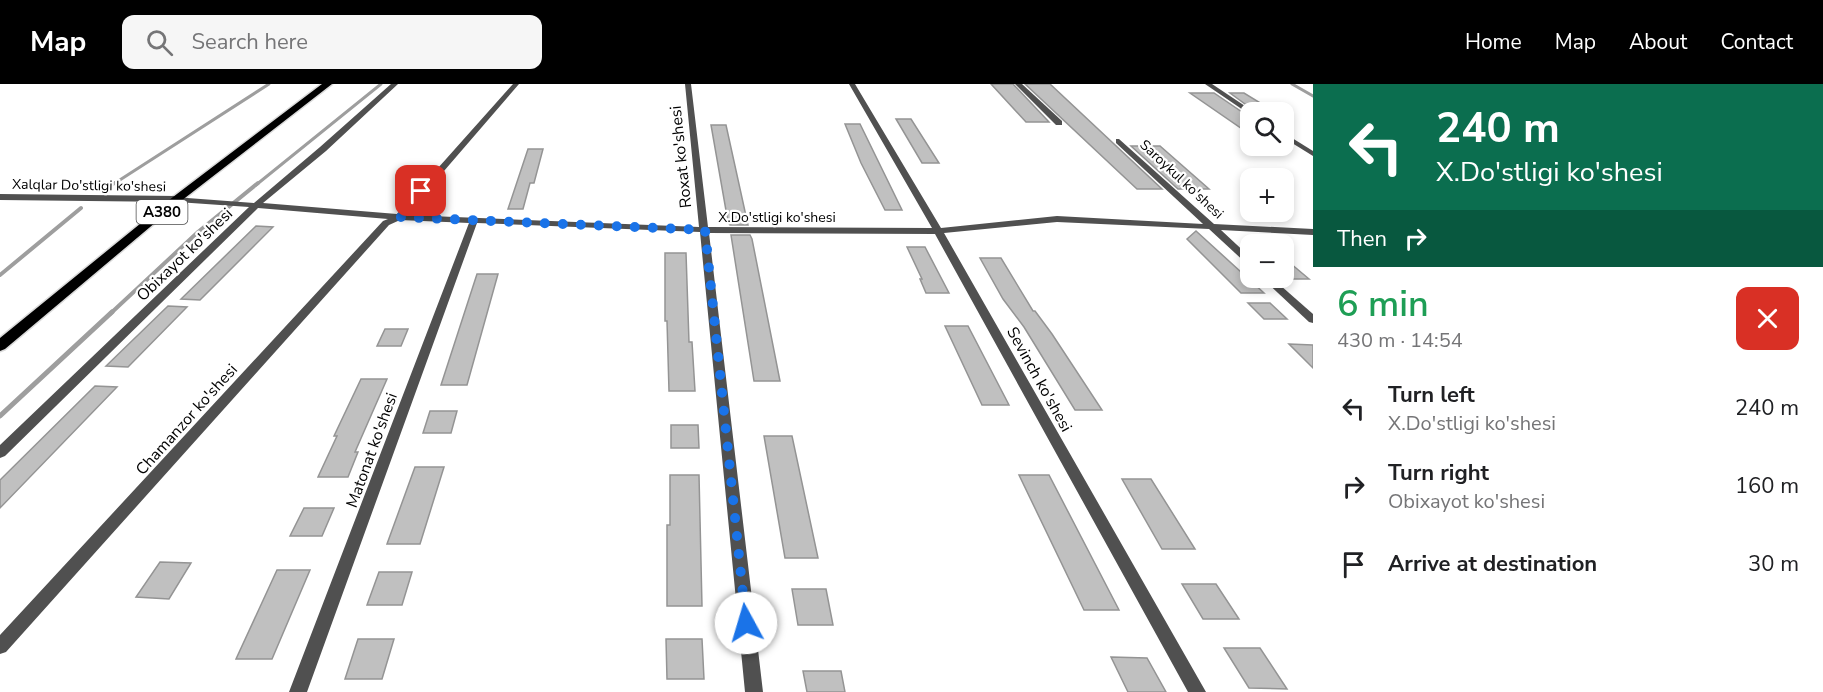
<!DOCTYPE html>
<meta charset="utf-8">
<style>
:root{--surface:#fff;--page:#f6f6f6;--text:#202124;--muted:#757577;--accent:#000}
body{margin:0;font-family:"Nunito Sans",sans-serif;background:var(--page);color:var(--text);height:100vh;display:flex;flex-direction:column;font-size:22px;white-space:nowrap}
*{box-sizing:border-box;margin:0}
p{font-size:20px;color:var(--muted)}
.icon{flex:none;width:33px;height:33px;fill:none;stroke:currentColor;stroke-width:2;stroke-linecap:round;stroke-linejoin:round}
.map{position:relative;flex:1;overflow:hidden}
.panel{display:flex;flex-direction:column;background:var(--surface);width:510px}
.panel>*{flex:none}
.banner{background:#0b6e4f;color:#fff;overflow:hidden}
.tools{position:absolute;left:1240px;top:18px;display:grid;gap:12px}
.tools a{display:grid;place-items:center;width:54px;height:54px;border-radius:12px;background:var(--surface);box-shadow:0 3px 9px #0003;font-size:30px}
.pin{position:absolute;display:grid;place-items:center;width:51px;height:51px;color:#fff;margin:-26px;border-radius:12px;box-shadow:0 3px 9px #0006}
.me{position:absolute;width:66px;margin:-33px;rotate:354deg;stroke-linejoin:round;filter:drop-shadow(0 0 4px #0008)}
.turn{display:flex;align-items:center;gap:21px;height:126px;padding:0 24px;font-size:27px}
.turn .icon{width:78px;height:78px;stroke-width:2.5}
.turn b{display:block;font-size:42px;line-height:51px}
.then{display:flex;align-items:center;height:57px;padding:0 24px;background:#0003;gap:12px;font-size:22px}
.round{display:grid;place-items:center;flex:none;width:63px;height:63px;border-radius:12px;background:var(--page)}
.head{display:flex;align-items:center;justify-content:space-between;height:102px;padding:0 24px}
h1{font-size:36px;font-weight:600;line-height:45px;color:#1e9e55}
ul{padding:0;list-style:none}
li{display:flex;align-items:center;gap:18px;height:78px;padding:0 24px}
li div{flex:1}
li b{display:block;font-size:22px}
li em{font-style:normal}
header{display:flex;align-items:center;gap:36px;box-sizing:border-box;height:84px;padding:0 30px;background:var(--accent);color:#fff}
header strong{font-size:28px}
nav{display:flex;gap:33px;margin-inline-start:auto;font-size:21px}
.search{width:420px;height:54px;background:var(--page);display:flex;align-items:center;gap:15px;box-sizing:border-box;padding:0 21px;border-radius:12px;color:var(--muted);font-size:22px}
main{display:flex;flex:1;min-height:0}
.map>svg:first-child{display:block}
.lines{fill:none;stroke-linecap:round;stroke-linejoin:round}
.stream-far2{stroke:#9e9e9e;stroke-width:3}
.stream-far1{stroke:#9e9e9e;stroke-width:4}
.stream{stroke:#9e9e9e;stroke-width:5}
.building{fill:#c0c0c0;stroke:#949494;stroke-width:1.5}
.trunk-casing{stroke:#dbdbdb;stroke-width:3}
.minor{fill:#505050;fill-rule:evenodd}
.tertiary{fill:#505050;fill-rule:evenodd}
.trunk{fill:#000;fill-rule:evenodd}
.route{stroke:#1a73e8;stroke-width:10;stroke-dasharray:0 18}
.labels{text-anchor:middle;stroke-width:4.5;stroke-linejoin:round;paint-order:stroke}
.far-street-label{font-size:14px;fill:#000;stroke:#fff}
.shield{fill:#fff;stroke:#4c4c4c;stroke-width:1.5}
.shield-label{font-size:15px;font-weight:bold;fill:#000}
.street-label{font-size:16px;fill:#000;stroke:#fff}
</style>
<header>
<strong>Map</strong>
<div class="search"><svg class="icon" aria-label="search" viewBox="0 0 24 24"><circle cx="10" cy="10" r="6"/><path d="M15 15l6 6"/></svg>Search here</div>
<nav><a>Home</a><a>Map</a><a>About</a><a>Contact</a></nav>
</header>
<main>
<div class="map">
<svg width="1313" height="608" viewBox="0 0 1313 608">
<rect width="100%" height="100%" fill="#fff"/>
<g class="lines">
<g class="stream-far2">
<path d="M1292,0L1313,12"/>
<path d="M112,101L269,0"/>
<path d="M256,101L381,0"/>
</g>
<g class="stream-far1">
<path d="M110,102L114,99"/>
<path d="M0,191L81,124"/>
<path d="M110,230L198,148L258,99"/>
</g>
<path class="stream" d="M0,332L112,228"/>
</g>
<g class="building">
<path d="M991,0H1013L1049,38H1026Z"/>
<path d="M1025,0H1050L1162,105H1137Z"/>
<path d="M1190,9H1214L1248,32H1251V51Z"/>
<path d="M1230,9H1244L1275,28H1256Z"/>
<path d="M896,35H911L939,79H922Z"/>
<path d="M845,40H860L902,126H885L861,79Z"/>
<path d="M711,41H726L748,141H730L728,138Z"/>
<path d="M1131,62H1160L1209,105H1178Z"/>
<path d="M528,65H543L534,99H530L523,125H508Z"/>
<path d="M256,142L273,143L200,216L181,215Z"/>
<path d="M1196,147L1264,209H1241L1187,155Z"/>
<path d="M731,151H750L752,155L780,297H754Z"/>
<path d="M907,163H925L949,209H926L920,195H922Z"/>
<path d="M665,169H686L689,258H692L695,307H669L667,237H665Z"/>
<path d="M980,174H1001L1033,227H1035L1052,250L1102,326H1075L1024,243L1003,215Z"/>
<path d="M1284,174L1309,195H1284Z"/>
<path d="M477,190H498L467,301H441Z"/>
<path d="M1248,219H1270L1287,235H1264Z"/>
<path d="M168,222L187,223L128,283L106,282Z"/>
<path d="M945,242H968L1009,321H982Z"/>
<path d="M385,245H408L401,262H377Z"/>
<path d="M1289,260L1313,261V284Z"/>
<path d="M361,295H387L355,368H358L348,393H318L337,352H334Z"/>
<path d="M95,302L117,303L0,424V396Z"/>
<path d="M430,327H457L451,349H423Z"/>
<path d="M671,341H698L699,364H671Z"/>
<path d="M764,352H792L818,474H785Z"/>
<path d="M415,383H444L420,460H387Z"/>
<path d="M670,391H699L702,522H667V441H670Z"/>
<path d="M1019,391H1049L1119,526H1084Z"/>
<path d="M1122,395H1151L1195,465H1162Z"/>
<path d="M304,424H334L322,452H290Z"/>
<path d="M160,478L191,479L169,515L136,513Z"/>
<path d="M277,486H310L272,575H236Z"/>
<path d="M379,488H412L402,521H367Z"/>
<path d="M1182,500H1216L1239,535H1203Z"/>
<path d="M792,505H826L833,541H798Z"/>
<path d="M358,555H394L382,595H345Z"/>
<path d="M666,555H702L704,595H667Z"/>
<path d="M1224,564H1260L1287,605L1249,604Z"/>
<path d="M1111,573L1147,574L1166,608H1128Z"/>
<path d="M803,587H841L845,608H807Z"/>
</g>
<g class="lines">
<defs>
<path id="trunk" d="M322,0H332L181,117L5,265L0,267V254L173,113Z"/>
</defs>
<use href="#trunk" class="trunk-casing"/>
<g class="minor">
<path d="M391,0H398L326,67L263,119L397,130L513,0H519L406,131L699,143L685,0H691L708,143L932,144L849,0H855L941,144L1057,132L1203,140L1116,59V55H1119L1214,140L1313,145V151L1221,146L1251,174V182L1248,181L1209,145L1057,138L944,149L1206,608H1188L935,150L709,149L763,608H745L700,148L477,139L307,608H289L469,139L400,136L389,141L6,568L0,570V551L383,137L388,135L258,124L5,372L0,374V361L249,123L177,118L173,115L174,113L254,119L320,63Z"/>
<path d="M1015,0H1022L1062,37V41H1056Z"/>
<path d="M1205,0H1212L1254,28L1249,30Z"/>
<path d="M1284,49L1313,67V72L1284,54Z"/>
<path d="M1262,194H1272L1313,230V239L1309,238Z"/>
</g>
<path class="tertiary" d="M0,110L177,112L181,115L177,118L0,116Z"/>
<use href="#trunk" class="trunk"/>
</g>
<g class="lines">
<path class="route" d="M421,107L399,133L705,146L746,539"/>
</g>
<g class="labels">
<g class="far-street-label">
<text transform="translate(1182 95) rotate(43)" y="5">Saroykul ko'shesi</text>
<text transform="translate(89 101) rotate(1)" y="5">Xalqlar Do'stligi ko'shesi</text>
<text x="777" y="138">X.Do'stligi ko'shesi</text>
</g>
<rect class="shield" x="136.5" y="116" width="51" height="24" rx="4.5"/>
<g class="shield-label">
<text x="162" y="133">A380</text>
</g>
<g class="street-label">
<text transform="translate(680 73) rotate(-96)" y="6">Roxat ko'shesi</text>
<text transform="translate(184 170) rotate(-44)" y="6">Obixayot ko'shesi</text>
<text transform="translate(1040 295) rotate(61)" y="6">Sevinch ko'shesi</text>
<text transform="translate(186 335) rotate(-48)" y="6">Chamanzor ko'shesi</text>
<text transform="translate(371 366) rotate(-70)" y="6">Matonat ko'shesi</text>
</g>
</g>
</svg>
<div class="tools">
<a><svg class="icon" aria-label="search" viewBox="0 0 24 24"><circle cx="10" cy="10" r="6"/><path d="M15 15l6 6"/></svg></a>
<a>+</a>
<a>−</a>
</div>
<div class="pin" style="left:421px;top:107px;background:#d93025"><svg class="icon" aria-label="arrive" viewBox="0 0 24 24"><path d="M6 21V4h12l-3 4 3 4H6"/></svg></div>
<svg class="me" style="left:746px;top:539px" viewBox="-20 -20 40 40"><circle r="19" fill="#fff"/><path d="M0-13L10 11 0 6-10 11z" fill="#1a73e8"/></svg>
</div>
<section class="panel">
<div class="banner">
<div class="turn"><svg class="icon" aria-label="left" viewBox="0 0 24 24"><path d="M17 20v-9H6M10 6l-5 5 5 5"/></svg><div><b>240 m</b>X.Do'stligi ko'shesi</div></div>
<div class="then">Then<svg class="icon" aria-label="right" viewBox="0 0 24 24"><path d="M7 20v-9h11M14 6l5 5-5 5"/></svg></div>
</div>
<div class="head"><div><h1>6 min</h1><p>430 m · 14:54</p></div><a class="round" style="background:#d93025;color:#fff"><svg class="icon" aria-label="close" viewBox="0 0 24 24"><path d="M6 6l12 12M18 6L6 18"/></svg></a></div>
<ul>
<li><svg class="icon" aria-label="left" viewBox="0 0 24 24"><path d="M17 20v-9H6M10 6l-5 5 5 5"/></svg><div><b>Turn left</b><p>X.Do'stligi ko'shesi</p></div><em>240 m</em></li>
<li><svg class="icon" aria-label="right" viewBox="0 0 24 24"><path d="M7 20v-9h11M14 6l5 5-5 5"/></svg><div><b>Turn right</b><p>Obixayot ko'shesi</p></div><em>160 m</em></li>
<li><svg class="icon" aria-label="arrive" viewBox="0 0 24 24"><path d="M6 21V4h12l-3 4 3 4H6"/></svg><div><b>Arrive at destination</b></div><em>30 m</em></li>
</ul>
</section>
</main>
